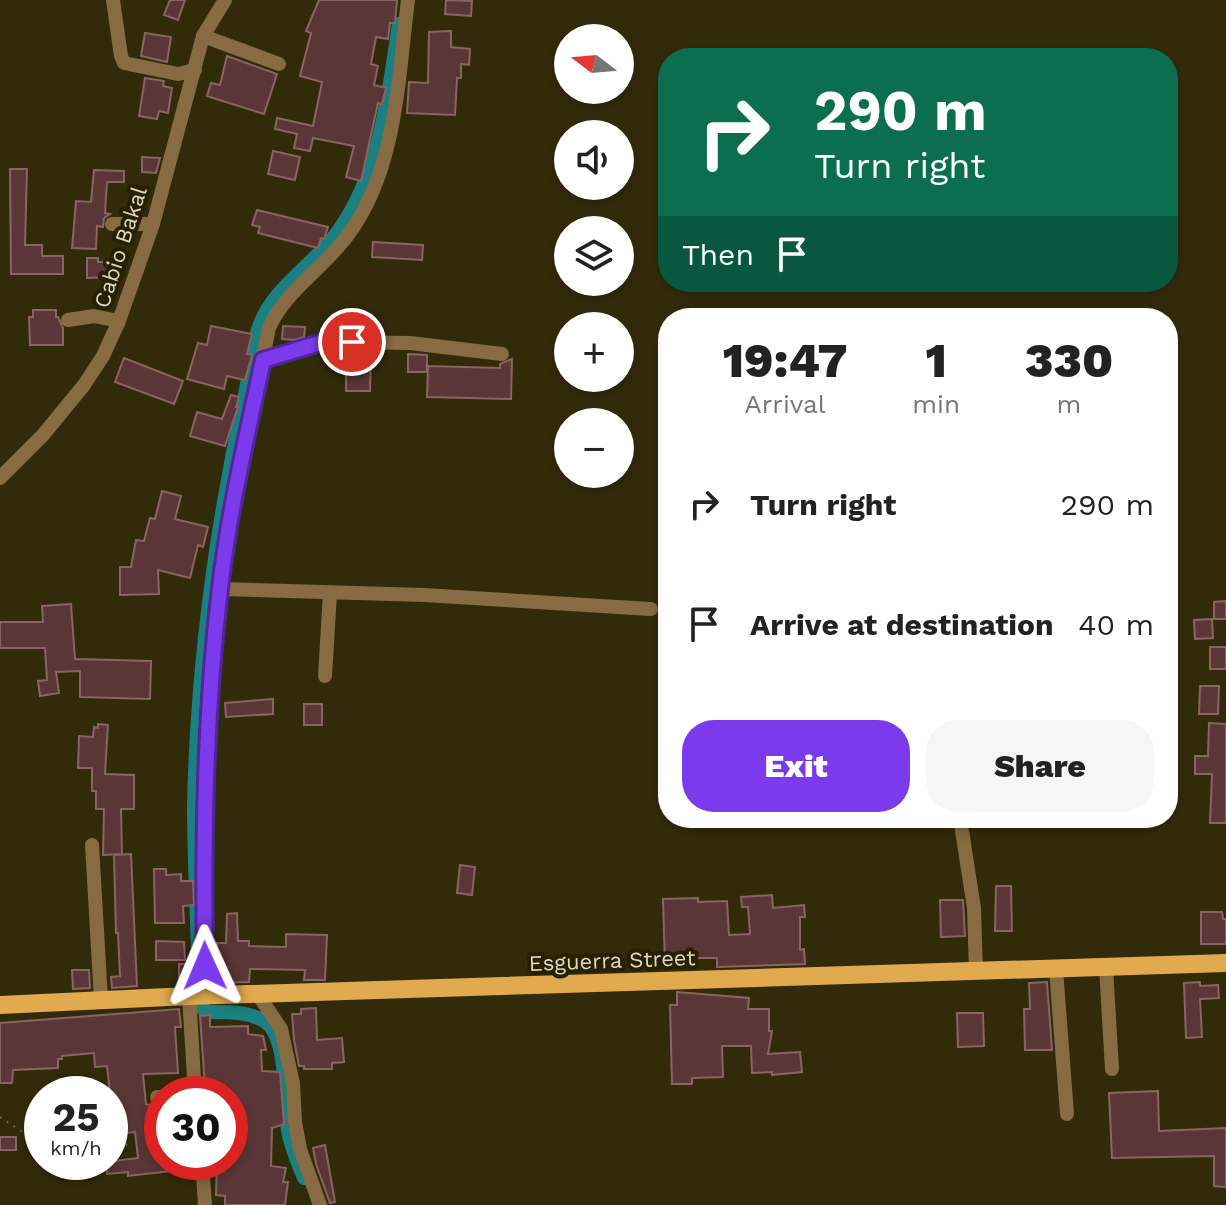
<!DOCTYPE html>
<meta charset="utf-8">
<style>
:root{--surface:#fff;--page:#f6f6f6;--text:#222;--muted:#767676;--accent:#7c3aed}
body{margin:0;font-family:"Work Sans",sans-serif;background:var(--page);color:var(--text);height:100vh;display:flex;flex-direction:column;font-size:30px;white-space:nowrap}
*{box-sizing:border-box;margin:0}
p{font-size:26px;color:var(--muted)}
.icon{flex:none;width:44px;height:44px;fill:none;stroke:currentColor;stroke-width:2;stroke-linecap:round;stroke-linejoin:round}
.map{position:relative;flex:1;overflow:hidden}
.details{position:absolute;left:658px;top:308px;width:520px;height:520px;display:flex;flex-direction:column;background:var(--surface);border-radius:32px;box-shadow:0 4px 12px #0003}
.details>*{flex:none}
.hud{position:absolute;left:658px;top:48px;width:520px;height:244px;border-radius:32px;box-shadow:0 4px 12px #0003;background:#0b6e4f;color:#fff;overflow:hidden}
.needle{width:52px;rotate:286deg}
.tools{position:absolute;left:554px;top:24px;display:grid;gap:16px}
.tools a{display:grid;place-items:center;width:80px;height:80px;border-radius:50%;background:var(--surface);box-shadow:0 4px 12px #0003;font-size:40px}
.speed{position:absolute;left:24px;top:1076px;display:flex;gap:16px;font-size:40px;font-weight:700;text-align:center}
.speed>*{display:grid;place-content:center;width:104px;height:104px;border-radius:50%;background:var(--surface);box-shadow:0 4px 12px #0003;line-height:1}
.speed small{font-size:20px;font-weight:400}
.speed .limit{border:12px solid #d22;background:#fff;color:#111}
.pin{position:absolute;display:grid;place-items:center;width:68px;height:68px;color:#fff;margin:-34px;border:4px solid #fff;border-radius:50%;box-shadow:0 2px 8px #0007}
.me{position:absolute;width:88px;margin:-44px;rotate:359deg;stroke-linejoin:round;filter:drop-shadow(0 0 6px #0008)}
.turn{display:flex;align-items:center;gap:28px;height:168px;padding:0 24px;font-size:36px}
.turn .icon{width:104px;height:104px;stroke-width:2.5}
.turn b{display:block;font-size:56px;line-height:68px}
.then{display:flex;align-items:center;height:76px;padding:0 24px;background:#0003;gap:16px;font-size:30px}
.eta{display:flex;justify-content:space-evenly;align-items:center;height:136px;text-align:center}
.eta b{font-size:48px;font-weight:800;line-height:56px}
.button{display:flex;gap:16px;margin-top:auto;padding:16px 24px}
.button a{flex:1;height:92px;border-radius:32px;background:var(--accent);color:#fff;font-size:32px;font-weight:800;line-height:92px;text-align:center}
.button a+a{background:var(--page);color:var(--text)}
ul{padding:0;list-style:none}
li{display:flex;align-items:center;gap:24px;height:120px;padding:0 24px}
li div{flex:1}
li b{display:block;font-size:30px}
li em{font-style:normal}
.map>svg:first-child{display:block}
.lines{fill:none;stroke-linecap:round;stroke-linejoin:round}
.canal{stroke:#1a8081;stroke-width:14}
.building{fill:#5a3736;stroke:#8a6463;stroke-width:2}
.path{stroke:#6b6549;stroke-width:2;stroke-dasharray:2 6;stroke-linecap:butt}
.minor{stroke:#866b43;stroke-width:14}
.major{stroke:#e1aa4f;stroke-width:18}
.route-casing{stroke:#51269a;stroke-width:20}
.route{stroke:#7c3aed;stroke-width:14}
.labels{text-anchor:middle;stroke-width:8;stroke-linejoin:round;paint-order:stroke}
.street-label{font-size:22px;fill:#ddd9c7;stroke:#282101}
</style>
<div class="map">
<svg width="1226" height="1205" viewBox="0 0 1226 1205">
<rect width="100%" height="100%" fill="#322b0a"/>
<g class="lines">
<g class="canal">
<path d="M198,957C197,907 194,856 194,806C197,669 215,532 244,399C249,377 251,354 257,333C269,288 314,266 339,230C381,170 388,95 399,24"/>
<path d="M201,1007L207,1012C226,1012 251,1011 267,1023C288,1040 284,1105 288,1131C291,1148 298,1163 304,1178"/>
</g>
</g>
<g class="building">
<path d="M170,0H185L178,20L164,15Z"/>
<path d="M319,0H397L395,23H390L388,39L376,37L371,64L378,66L374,85L386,88L382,104L378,103L361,181L346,177L354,146L313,138L310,151L294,148L297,134L275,129L277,118L313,126L322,82L300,76L311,33L306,31Z"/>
<path d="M446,0L472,1L471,16L445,14Z"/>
<path d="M451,31V47L470,49L469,65L461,64V78H457L455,115L407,113L409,82L428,83L429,32Z"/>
<path d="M145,33L171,37L167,62L141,56Z"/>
<path d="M227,56L277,74L264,114L207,96L211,83L220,85Z"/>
<path d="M145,78L164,81L163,86L172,88L168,113L159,111L157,119L139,116Z"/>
<path d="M273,151L300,157L295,180L268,174Z"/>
<path d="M142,157L160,158L156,173L142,172Z"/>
<path d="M10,169H27L25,245H42V256H63V274H11Z"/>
<path d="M94,170L124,171V182H107L105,213L110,214L104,218L103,227L97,226L96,249L72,248L76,201L91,202Z"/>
<path d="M257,210L328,227L324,239L321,238L318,248L258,233L260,227L252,225Z"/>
<path d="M373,242L423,245L422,260L372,257Z"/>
<path d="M87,258H98V262H114V277L87,278Z"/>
<path d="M33,310H56V317H58L63,328V345H30L29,317H33Z"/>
<path d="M211,326L252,334L247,354L252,355L245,380L227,376L224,389L187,379L198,343L207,345Z"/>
<path d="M283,326L305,327L304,337L294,340L282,339Z"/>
<path d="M346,352L371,353L370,391H346Z"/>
<path d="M408,354L427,355V372H408Z"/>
<path d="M124,358L183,381L174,404L115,382Z"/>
<path d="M512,359L511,399L427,397L428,366L500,368V364Z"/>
<path d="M231,395L239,397L236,407H238L225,446L190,436L197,412L222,419Z"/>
<path d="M162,491L181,496L175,519L208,527L203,547L198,545L190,578L158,570L159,594L120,595V567H131L136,540L144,541L150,518L155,519Z"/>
<path d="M1226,601V619H1214V602Z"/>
<path d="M71,604L75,659L151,661L150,699L80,697V671L56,672L59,693L40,696L38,681L47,680L45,648H0V622H43L42,606Z"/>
<path d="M1212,619L1213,638L1195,639L1194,620Z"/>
<rect x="1210" y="647" width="16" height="22"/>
<path d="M1200,686H1219L1218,714H1199Z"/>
<path d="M273,699V714L226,717L225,703Z"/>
<rect x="304" y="704" width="18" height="21"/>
<path d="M1209,723L1226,724V823H1210L1212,774H1195V756H1208Z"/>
<path d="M98,724L108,725L105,774L134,775V809H121L122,854L103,855L104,809H96V791H92V768H78L79,736L93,737L94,727L98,728Z"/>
<path d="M131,854L137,986L112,988L111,977L120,976L118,933H116L114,855Z"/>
<path d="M460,865L475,867L472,895L457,893Z"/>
<path d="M154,869H166V875L181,874V881H193L194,905L183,906L184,923H155Z"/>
<path d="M996,886H1011L1012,931H995Z"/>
<path d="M772,895L773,908L804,905L805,917H800V950L804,949L805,964L717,967V958H685V965H665L663,899L698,898V902L727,901L729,935L750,934L748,907H742L741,897Z"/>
<path d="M940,900H963L965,936L941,937Z"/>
<path d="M1201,912H1222L1223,919H1226V944H1201Z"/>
<path d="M237,913L238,941H249V946L286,947V934L327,935L325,980H304L305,970L250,969L249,982L217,983V943H226L227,914Z"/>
<path d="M156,941L184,942L185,960H156Z"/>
<path d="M179,964H190L191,982L179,983Z"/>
<path d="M72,970H89L90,988L73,989Z"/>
<path d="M1047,982L1052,1050H1025L1024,1009H1030L1029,983Z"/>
<path d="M1200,982V986L1218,985L1219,998L1200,999L1202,1037L1186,1038L1184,983Z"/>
<path d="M677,992L749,998L748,1009H769V1031H772L768,1054L800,1052L802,1072L772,1075V1072L752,1073L751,1046H722L723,1077L692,1078V1084H672L670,1005H677Z"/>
<path d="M316,1008L317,1040L342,1038L344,1062L332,1063V1069H304V1066H299L294,1040L292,1014H301V1009Z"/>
<path d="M179,1009L181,1027H175L178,1073L143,1074L146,1104L154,1106L155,1114L158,1113L162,1139V1162H189V1169L128,1176V1172L107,1174L106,1162L138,1158L135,1132L127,1133L125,1117H121L119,1101L111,1102L107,1066L95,1067L94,1053L62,1056V1059H58V1068L13,1070L12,1083H0V1023Z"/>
<path d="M957,1013H983L984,1046L958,1047Z"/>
<path d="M210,1015V1027L248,1026V1034L263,1036L266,1050H261L262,1071L280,1072L284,1124L272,1128L271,1166L286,1168L283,1182H288L285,1205H225V1196L216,1195L217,1163L230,1164V1094H207L205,1087L200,1016Z"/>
<path d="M1158,1091L1159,1131L1226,1128V1187L1214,1186V1156L1112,1158L1109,1093Z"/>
<rect x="0" y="1137" width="16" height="13"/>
<path d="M325,1145L335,1202L330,1203L316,1164L313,1148Z"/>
</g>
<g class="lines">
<g class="path">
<path d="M0,1117L21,1131L42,1133"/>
<path d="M110,1141L133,1146"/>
</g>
<g class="minor">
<path d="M113,0L121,56L124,63L178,74L195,70"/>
<path d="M203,36L279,64"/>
<path d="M112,224H153"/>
<path d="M68,320L94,316L119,321"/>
<path d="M263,360L323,342L410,343L502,354"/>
<path d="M0,478L43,435L84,385L103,356L119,321L153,224L203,36L225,0"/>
<path d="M220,589L424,595L651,609"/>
<path d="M325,676L330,593"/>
<path d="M960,818L974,908L976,972"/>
<path d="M92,845L101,1000"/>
<path d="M1106,967L1112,1069"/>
<path d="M1056,969L1067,1114"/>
<path d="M189,996L195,1094"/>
<path d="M206,996C203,859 202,720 220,584C232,498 252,414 269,328C285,291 324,268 348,235C397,169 398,78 408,0"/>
<path d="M259,996L281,1029L293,1083L295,1122L300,1149L320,1205"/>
<path d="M157,1097H162"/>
<path d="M202,1162L205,1205"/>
</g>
<path class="major" d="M0,1005L189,996L1226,963"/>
</g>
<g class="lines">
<defs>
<path id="route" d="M205,966C203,840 205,713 220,588C229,511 247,435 263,360L323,342H352"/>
</defs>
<use href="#route" class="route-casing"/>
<use href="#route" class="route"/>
</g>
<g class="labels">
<g class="street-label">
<text transform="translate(120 247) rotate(-72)" y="8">Cabio Bakal</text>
<text transform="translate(612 960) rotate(-2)" y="8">Esguerra Street</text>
</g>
</g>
</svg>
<div class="tools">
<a><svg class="needle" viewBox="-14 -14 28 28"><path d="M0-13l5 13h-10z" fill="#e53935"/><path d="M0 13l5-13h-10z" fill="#767676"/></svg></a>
<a><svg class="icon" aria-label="sound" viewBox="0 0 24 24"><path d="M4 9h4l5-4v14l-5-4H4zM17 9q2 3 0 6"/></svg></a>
<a><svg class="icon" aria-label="layers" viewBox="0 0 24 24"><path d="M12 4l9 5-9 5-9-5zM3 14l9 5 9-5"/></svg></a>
<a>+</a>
<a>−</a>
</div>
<div class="speed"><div>25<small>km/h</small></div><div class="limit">30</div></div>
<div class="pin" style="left:352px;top:342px;background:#d93025"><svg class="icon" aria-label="arrive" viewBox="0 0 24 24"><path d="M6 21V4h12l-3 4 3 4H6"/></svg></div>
<svg class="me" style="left:205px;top:966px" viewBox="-20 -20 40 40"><path d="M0-17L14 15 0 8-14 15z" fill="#7c3aed" stroke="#fff" stroke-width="4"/></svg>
<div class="hud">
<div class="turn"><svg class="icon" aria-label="right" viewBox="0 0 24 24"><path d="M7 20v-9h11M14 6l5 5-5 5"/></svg><div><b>290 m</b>Turn right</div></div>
<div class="then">Then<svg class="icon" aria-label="arrive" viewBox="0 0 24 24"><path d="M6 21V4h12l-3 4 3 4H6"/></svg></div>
</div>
<section class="details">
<div class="eta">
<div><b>19:47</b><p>Arrival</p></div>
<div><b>1</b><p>min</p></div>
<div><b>330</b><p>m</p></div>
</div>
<ul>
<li><svg class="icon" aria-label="right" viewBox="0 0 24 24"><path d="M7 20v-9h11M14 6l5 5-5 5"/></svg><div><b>Turn right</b></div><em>290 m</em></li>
<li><svg class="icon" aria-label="arrive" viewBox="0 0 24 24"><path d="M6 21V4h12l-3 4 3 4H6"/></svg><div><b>Arrive at destination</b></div><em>40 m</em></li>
</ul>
<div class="button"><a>Exit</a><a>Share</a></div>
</section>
</div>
